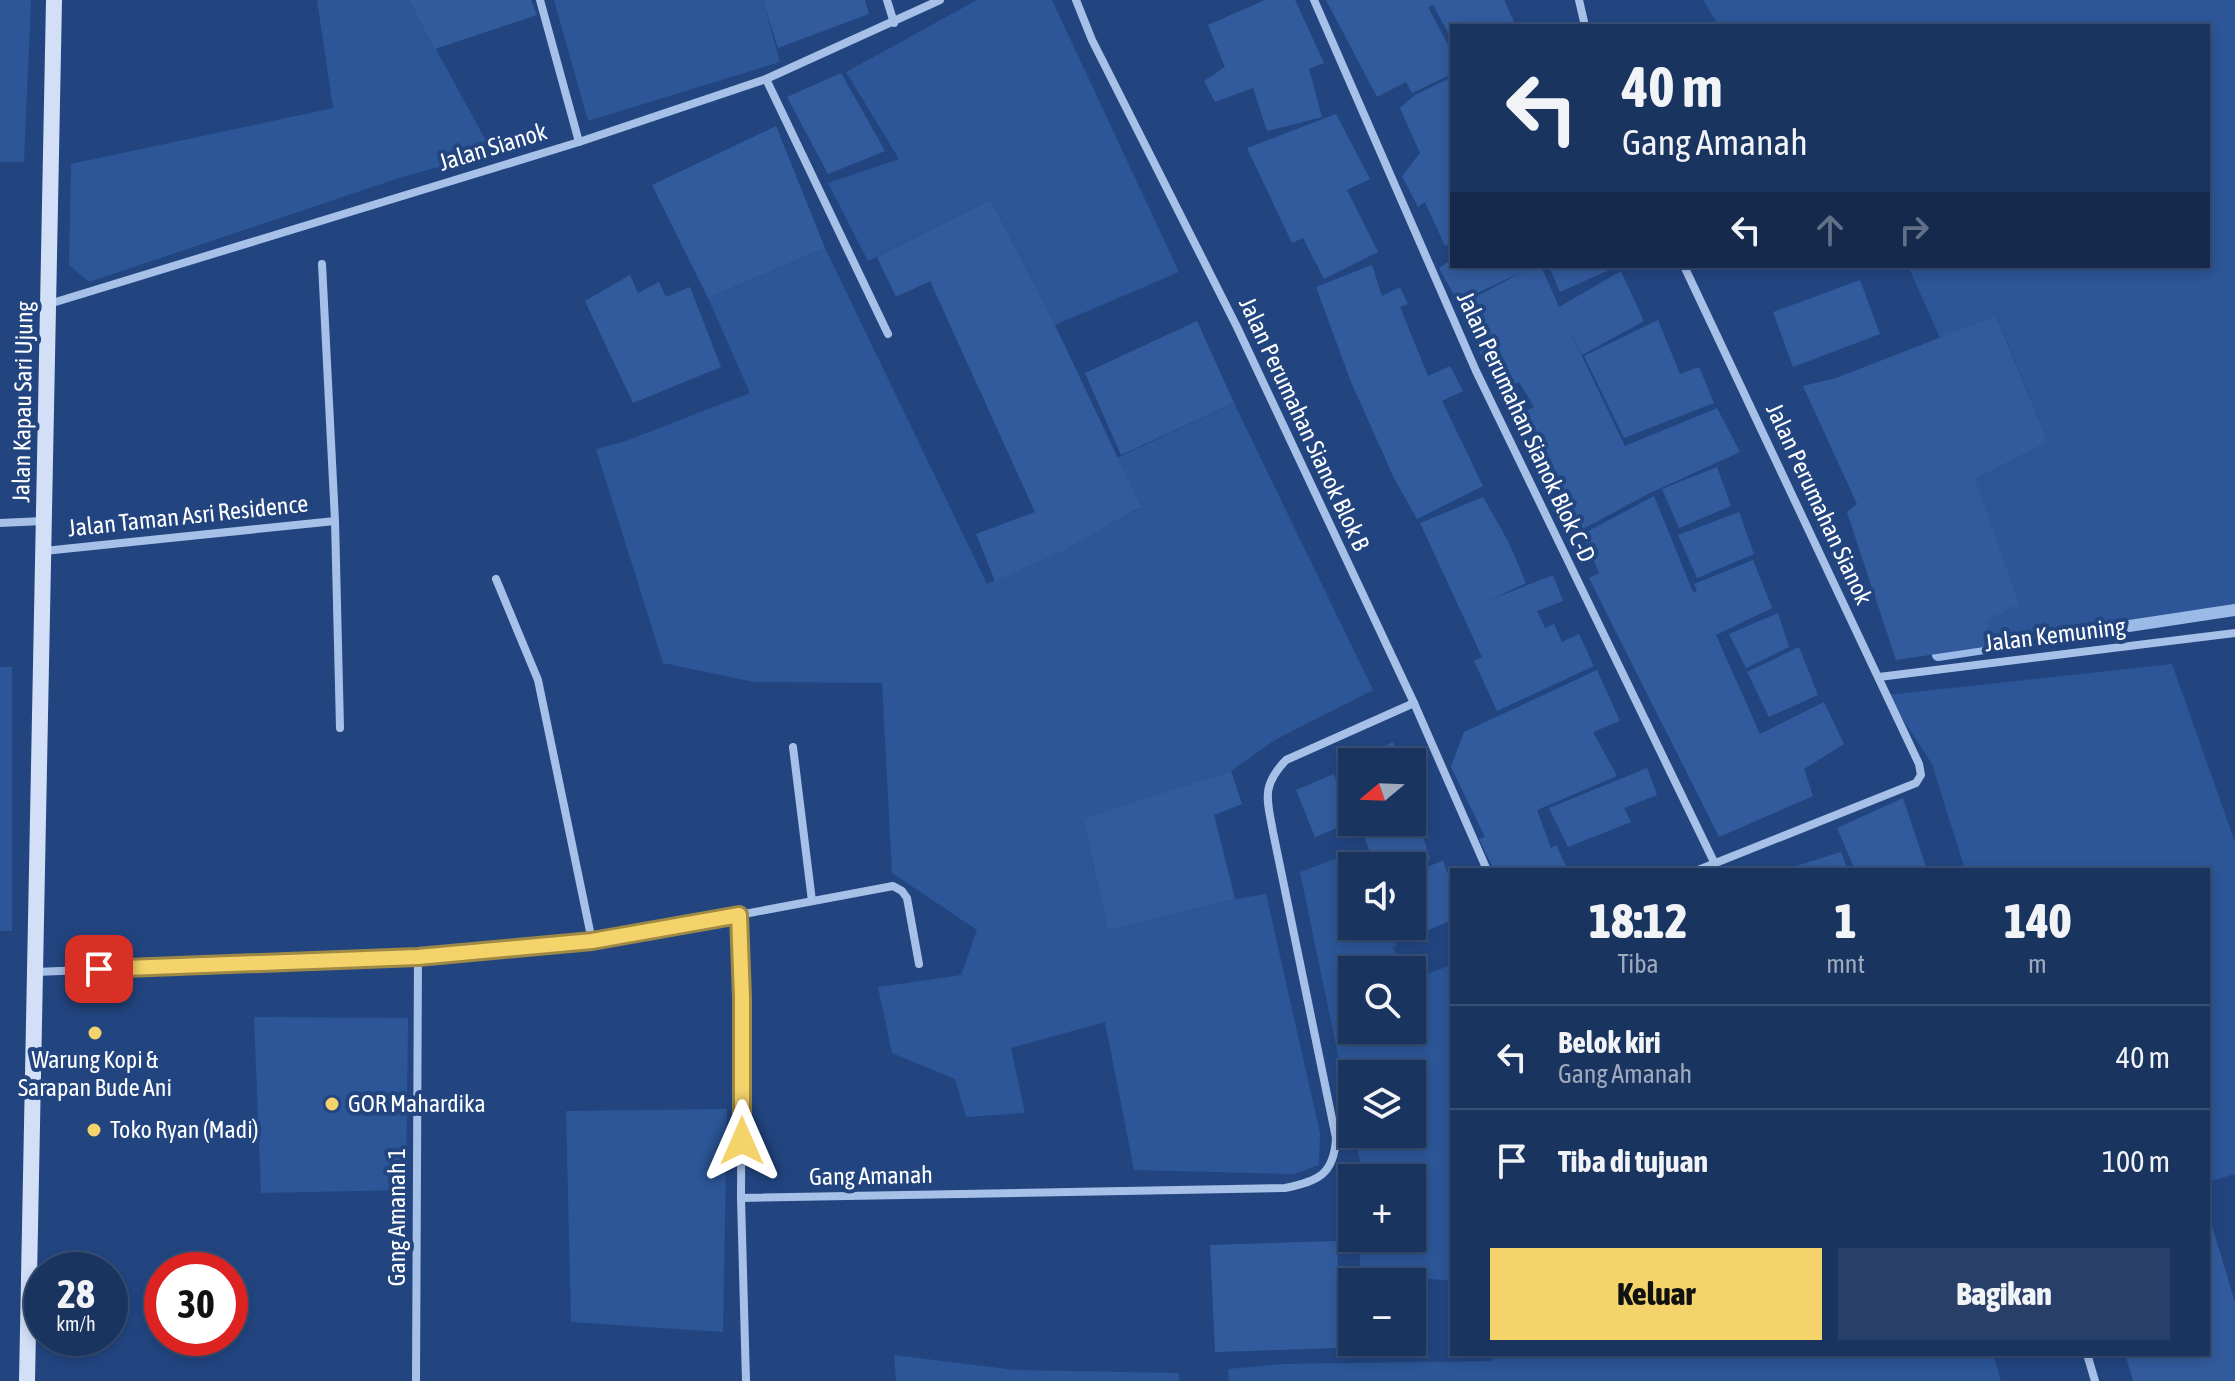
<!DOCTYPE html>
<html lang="id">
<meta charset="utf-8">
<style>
:root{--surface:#1a3460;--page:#273f69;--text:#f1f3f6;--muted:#9faabd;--line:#384f75;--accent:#f3d36a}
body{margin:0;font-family:"Asap Condensed",sans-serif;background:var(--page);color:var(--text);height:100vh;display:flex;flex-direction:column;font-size:30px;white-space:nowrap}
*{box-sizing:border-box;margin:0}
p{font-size:26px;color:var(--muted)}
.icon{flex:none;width:44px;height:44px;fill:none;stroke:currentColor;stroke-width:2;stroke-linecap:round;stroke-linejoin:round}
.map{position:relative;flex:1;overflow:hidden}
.side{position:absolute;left:1450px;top:868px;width:760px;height:488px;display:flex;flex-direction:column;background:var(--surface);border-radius:0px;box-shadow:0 4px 12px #0003,0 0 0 2px var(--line)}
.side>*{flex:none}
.banner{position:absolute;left:1450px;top:24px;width:760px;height:244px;border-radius:0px;box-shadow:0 4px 12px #0003,0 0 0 2px var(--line);background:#1a3460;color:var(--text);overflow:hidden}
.needle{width:52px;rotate:251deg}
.tools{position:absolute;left:1338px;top:748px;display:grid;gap:16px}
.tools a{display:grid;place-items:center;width:88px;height:88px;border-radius:0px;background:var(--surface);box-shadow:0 4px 12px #0003,0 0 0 2px var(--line);font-size:40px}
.speed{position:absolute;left:24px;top:1252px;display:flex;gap:16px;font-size:40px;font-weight:700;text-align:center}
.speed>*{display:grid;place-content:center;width:104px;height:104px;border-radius:50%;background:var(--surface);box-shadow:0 4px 12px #0003,0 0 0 2px var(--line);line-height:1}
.speed small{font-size:20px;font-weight:400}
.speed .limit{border:12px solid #d22;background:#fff;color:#111}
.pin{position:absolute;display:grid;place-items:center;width:68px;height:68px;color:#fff;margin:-34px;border-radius:16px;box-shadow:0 4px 12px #0006}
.me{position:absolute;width:88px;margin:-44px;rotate:0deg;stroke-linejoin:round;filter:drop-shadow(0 0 6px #0008)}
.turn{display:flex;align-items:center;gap:28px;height:168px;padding:0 40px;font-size:36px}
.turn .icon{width:104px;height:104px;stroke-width:2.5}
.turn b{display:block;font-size:56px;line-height:68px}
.lanes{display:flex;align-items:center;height:76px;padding:0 40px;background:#0003;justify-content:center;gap:40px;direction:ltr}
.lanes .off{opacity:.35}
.eta{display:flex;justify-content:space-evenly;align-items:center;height:136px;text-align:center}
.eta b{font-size:48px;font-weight:800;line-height:56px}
.button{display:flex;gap:16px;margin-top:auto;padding:16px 40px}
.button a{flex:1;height:92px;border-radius:0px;background:var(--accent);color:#111;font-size:32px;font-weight:800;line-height:92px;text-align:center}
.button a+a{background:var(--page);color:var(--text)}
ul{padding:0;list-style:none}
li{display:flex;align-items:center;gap:24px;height:104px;padding:0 40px;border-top:2px solid var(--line)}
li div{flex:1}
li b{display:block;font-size:30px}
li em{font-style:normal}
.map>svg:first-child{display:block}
.green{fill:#2c5697}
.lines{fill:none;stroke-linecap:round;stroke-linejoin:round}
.stream{stroke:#9bbae8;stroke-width:12}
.building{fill:#325b9d}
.street{stroke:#a7c0e7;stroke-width:8}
.secondary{stroke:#d2dff6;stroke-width:16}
.route-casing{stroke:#9e8945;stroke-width:20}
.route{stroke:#f3d36a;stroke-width:14}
.poi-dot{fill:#f3d36a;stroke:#224580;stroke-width:3}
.labels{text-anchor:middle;stroke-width:8;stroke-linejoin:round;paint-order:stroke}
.street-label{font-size:24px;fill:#fff;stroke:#224580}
.poi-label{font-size:24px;fill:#fff;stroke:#224580;text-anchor:start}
</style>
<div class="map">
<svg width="2235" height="1381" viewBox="0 0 2235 1381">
<rect width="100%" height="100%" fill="#224580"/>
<g class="green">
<path d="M0,0H31L24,162H0Z"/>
<path d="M317,0H409L485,139L489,153L399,178L89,282L69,265L71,164L333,108Z"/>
<path d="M554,0H763L780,62L588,121Z"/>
<path d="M977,0H1052L1179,272L1055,325L991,200L868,261L828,183L899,159L846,72Z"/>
<path d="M1703,0H2235V610L1991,646L1987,620L1975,479L2048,442L1997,317L1940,338L1908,266H2208V26H1719Z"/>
<path d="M825,248L987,584L1063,550L1140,508L1117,458L1234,403L1373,690L1275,740L1231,771L1083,820L1108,930L1235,899L1266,894L1320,1133L1319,1165L1294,1174L1134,1170L1105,1022L1011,1048L1025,1113L966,1117L955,1079L892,1053L878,987L961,975L977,930L892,873L882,683L754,682L663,663L596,449L623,442L750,393L708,298Z"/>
<path d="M2172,664L2235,842V1174L2208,1182V870H1965L1932,764L1887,695Z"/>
<rect x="0" y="667" width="12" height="264"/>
<path d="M1357,851L1363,866H1352V926H1388L1397,946L1393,947L1403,970H1352V1030H1412V979L1452,965V1281L1360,1272V1238H1412V1178H1361V1165L1354,1134H1412V1074H1352V1123L1300,872Z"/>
<path d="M254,1017L408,1018L406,1190L261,1193Z"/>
<path d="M727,1109L723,1332L571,1322L566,1111Z"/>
<path d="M1493,1354H1993L2001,1381H1229L1228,1369L1283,1364L1491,1361Z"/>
<path d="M894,1355L1015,1370L1179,1373V1381H896Z"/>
</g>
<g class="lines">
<path class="stream" d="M1938,655L2235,610"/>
</g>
<g class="building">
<path d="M409,0H531L537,15L435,49Z"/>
<path d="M763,0H865L869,14L778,48Z"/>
<path d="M1265,0H1295L1324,63L1309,69L1322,117L1267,131L1253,88L1215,102L1204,81L1225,67L1208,25Z"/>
<path d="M1326,0H1504L1516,26H1452V40L1433,5L1428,7L1452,52V74L1412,93L1406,82L1377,97Z"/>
<path d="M841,73L885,151L828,174L787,97Z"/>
<path d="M1452,77V243L1445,246L1425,202L1418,207L1402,176L1420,153L1400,108L1415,95Z"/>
<path d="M1336,114L1370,179L1347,190L1378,252L1324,279L1303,238L1292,243L1247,148Z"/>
<path d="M776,126L825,248L708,298L652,185Z"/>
<path d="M991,200L1055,325L1141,507L1064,550L995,581L976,534L1035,512L930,281L896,297L877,257Z"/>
<path d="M1452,259V266H1541L1559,307L1621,271L1644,321L1582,355L1565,321L1625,446L1717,408L1740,452L1648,494L1583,529L1538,435L1533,436L1520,414L1534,407L1519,382L1498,392L1478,348L1480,347L1459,306L1524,271L1458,302L1439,268Z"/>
<path d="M1372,265L1382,296L1400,287L1408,304L1400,307L1428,376L1450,366L1463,391L1442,401L1483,486L1417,519L1394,478L1351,382L1316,287Z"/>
<path d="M1549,266H1618L1560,292Z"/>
<path d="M630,275L638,293L659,282L666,297L690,287L721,367L633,403L585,301Z"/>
<path d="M1860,280L1880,334L1793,367L1773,312Z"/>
<path d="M1996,316L2048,442L1975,479L2019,604L1987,620L1991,646L1896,660L1847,512L1857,504L1803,386L1836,378Z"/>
<path d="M1658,320L1680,374L1699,367L1714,403L1624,438L1584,356Z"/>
<path d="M1197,321L1234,403L1121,455L1085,373Z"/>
<path d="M1717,467L1731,506L1679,528L1662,489Z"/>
<path d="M1654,496L1693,592L1697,591L1694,584L1753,560L1772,608L1716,635L1760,734L1824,702L1844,744L1804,769L1813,796L1719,837L1589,578L1599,573L1583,534Z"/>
<path d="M1483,497L1508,541L1526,583L1490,600L1553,575L1563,601L1537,611L1545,628L1554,624L1562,642L1579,634L1594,666L1497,711L1474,661L1482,657L1420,523Z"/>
<path d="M1739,512L1754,554L1697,578L1678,535Z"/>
<path d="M1778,613L1789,647L1746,668L1729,634Z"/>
<path d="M1799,647L1818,695L1769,717L1747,672Z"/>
<path d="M1597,670L1620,721L1593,732L1617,776L1537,810L1551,848L1556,845L1568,870H1494L1479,839L1485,837L1451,767L1464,732Z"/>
<path d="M1393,742L1401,762H1352V810L1336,769Z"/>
<path d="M1647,768L1657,795L1624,808L1631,822L1568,847L1549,808Z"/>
<path d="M1231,771L1242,804L1214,815L1235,899L1108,930L1083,819Z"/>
<path d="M1334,774L1350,823L1315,837L1296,790Z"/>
<path d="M1903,798L1927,870H1855L1837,828Z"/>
<path d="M1415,812L1430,859L1411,866H1375L1362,831L1388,822H1412V813Z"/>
<path d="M1841,852L1848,870H1786V869Z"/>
<path d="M1443,861L1452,884V920L1406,940L1400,926H1412V872Z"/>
<path d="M2209,1216L2235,1302V1381H2133L2125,1354H2208Z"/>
<path d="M1337,1241L1340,1348L1215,1352L1210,1245Z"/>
</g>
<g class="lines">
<g class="street">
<path d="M540,0L579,142"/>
<path d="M887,0L894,23"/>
<path d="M1076,0L1092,40L1237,327L1414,703L1487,870"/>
<path d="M1314,0L1476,371L1715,864"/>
<path d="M1579,0L1585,26"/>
<path d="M766,79L888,334"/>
<path d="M1684,266L1919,764L1921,775L1916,783L1698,870"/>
<path d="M49,304L579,142L766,79L940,0"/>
<path d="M335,521L340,728"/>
<path d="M0,523L43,521"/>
<path d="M44,551L335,521L322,264"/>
<path d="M496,579L538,680L592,941"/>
<path d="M1879,677L2235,633"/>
<path d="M793,747L812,901"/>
<path d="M739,915L893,886L902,891L907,898L919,964"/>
<path d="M35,972L418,957L592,941L739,915L742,998L741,1198L746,1381"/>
<path d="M741,1198L1285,1188C1318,1181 1334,1175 1336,1138L1273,832C1267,799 1261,786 1286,760L1414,703"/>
<path d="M2087,1354L2095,1381"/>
<path d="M416,1381L418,957"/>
</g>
<path class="secondary" d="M27,1381L54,0"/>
</g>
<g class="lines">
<defs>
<path id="route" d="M99,969L418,957L592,941L739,915L742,998V1141"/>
</defs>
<use href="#route" class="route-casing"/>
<use href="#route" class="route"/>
</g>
<g class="poi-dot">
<circle cx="95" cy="1033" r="8"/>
<circle cx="332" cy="1104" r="8"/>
<circle cx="94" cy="1130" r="8"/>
</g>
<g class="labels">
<g class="street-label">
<text transform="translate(493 147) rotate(-17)" y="8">Jalan Sianok</text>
<text transform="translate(23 402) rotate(-89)" y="8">Jalan Kapau Sari Ujung</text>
<text transform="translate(1304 424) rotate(65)" y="8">Jalan Perumahan Sianok Blok B</text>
<text transform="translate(1526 427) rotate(65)" y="8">Jalan Perumahan Sianok Blok C-D</text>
<text transform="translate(1819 504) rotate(65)" y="8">Jalan Perumahan Sianok</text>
<text transform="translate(188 516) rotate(-6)" y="8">Jalan Taman Asri Residence</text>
<text transform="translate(2055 635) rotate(-7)" y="8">Jalan Kemuning</text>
<text transform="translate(871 1176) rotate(-1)" y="8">Gang Amanah</text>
<text transform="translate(397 1217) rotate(-90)" y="8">Gang Amanah 1</text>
</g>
<g class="poi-label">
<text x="95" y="1068" text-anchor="middle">Warung Kopi &amp;<tspan x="95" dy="28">Sarapan Bude Ani</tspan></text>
<text x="348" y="1112">GOR Mahardika</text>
<text x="110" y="1138">Toko Ryan (Madi)</text>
</g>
</g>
</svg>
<div class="tools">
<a><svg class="needle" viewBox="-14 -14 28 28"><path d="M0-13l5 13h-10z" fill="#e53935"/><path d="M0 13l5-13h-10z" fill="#9faabd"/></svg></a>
<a><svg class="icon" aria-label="sound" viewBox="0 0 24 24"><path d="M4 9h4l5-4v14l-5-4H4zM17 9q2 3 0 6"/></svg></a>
<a><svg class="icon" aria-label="search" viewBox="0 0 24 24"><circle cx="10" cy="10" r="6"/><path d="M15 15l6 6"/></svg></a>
<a><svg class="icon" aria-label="layers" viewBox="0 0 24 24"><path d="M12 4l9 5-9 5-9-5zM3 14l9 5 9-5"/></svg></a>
<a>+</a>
<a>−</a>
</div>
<div class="speed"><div>28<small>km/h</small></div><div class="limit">30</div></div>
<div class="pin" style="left:99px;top:969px;background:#d93025"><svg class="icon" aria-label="arrive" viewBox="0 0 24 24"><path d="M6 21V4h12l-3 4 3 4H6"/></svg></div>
<svg class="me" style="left:742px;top:1141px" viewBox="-20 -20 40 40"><path d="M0-17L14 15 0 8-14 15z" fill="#f3d36a" stroke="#fff" stroke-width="4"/></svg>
<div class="banner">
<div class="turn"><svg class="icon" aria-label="left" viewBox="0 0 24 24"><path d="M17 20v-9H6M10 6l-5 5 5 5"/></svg><div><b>40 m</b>Gang Amanah</div></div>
<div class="lanes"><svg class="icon" aria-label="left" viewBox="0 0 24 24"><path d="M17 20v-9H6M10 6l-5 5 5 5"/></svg><svg class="icon off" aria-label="ahead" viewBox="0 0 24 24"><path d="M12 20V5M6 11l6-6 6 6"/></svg><svg class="icon off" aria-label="right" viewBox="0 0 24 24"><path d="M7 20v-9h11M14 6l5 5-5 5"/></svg></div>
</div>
<section class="side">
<div class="eta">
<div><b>18:12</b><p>Tiba</p></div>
<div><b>1</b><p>mnt</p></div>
<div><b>140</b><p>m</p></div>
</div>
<ul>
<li><svg class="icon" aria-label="left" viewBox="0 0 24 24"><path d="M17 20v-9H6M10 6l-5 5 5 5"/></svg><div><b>Belok kiri</b><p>Gang Amanah</p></div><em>40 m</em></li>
<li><svg class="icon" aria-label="arrive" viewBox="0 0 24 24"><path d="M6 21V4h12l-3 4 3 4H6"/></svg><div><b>Tiba di tujuan</b></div><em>100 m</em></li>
</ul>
<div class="button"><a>Keluar</a><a>Bagikan</a></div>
</section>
</div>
